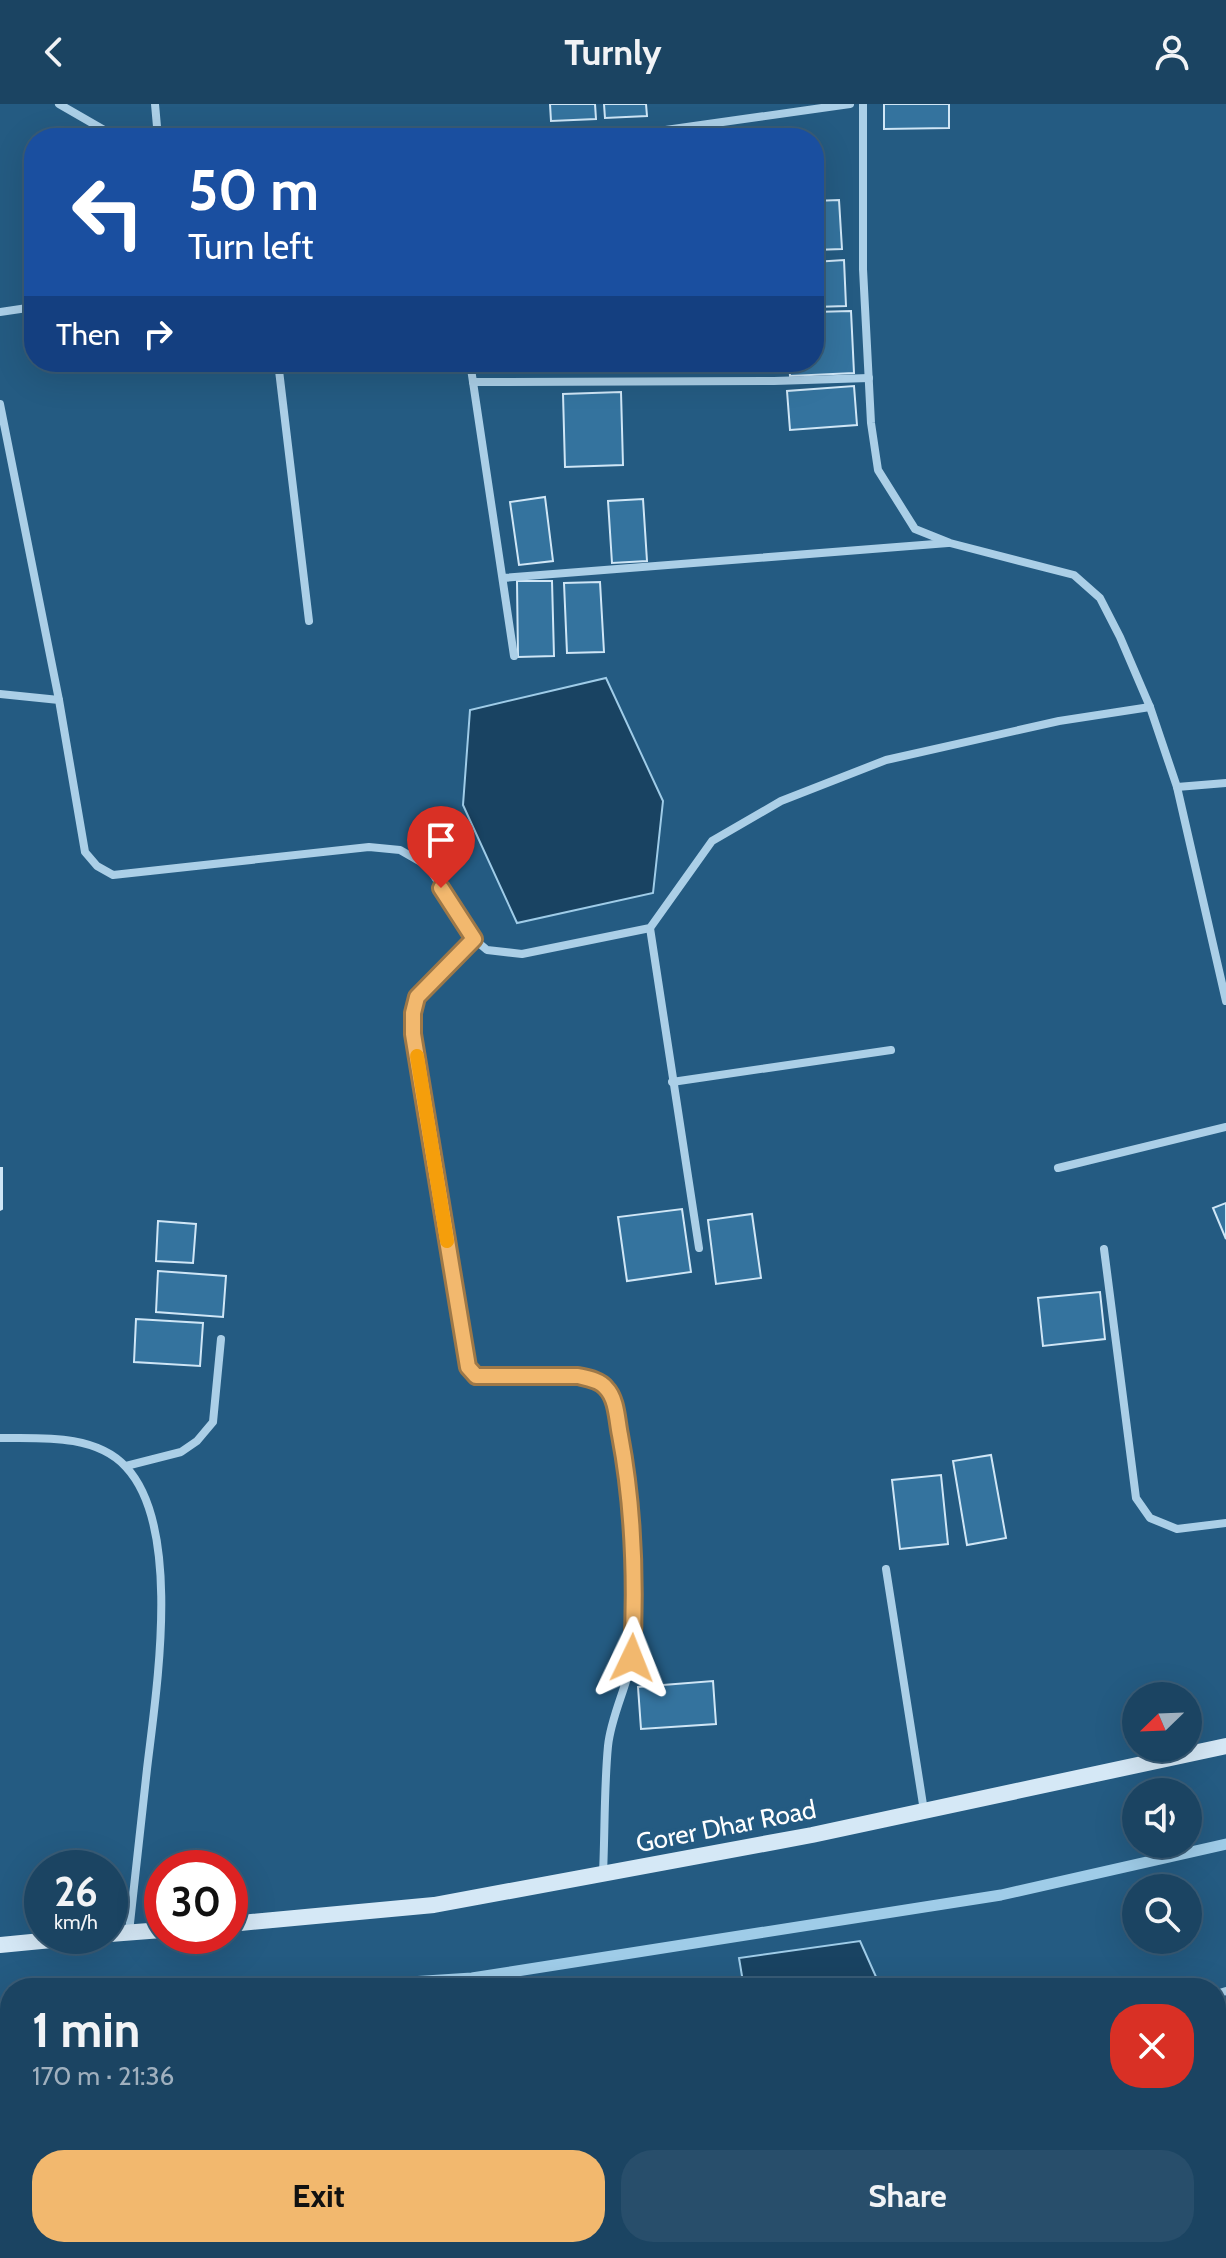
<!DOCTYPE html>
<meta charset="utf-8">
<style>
:root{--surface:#1b4462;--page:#284e6b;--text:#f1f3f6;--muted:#a0b0be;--line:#395c77;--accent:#f2b86e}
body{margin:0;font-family:Cabin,sans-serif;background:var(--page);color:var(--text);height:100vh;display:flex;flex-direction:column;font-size:30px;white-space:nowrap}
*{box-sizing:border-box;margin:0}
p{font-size:26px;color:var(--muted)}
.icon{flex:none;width:44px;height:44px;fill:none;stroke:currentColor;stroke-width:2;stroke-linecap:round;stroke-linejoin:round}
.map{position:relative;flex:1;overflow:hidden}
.panel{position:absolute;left:0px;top:1874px;width:1226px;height:280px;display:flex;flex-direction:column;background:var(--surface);border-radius:32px 32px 0 0;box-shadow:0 8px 32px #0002,0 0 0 2px var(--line)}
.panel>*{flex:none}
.guide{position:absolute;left:24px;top:24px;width:800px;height:244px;border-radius:32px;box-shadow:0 8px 32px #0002,0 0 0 2px var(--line);background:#1a4fa0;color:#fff;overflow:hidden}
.needle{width:52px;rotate:247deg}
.tools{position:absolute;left:1122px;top:1578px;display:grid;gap:16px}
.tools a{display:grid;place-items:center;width:80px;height:80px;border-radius:50%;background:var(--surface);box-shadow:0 8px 32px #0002,0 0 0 2px var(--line);font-size:40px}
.speed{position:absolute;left:24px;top:1746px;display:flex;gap:16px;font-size:40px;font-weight:700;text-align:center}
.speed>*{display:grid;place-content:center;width:104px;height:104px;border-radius:50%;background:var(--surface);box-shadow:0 8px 32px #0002,0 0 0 2px var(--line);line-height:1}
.speed small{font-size:20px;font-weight:400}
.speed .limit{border:12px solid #d22;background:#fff;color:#111}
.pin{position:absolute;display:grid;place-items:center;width:68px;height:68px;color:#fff;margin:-82px -34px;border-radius:50% 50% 50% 0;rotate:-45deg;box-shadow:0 0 8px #0007}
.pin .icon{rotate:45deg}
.me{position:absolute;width:88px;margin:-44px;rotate:2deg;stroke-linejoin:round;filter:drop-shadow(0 0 6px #0008)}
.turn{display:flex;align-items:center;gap:28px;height:168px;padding:0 32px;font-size:36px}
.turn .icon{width:104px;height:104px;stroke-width:2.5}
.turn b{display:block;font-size:56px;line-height:68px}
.then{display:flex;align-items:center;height:76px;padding:0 32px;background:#0003;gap:16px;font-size:30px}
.round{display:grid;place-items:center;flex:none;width:84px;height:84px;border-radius:32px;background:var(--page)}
.summary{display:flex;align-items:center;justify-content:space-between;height:136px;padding:0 32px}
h1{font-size:48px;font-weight:700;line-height:60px}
.button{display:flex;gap:16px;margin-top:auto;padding:16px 32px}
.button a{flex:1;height:92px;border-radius:32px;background:var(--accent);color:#111;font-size:32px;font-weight:700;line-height:92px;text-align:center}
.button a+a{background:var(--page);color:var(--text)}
header{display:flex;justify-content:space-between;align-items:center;height:104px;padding:0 32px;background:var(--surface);font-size:36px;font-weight:700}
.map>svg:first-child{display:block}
.water{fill:#194362;stroke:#9fcce8;stroke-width:2}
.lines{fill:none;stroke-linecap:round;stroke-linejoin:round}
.stream{stroke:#9fcce8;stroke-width:11}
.building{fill:#34739e;stroke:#cfe6f6;stroke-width:2}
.street{stroke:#abcfe7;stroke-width:8}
.secondary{stroke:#d5e8f6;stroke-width:16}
.route-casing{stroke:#9d7848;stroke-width:20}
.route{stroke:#f2b86e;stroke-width:14}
.slow{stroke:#f59e0b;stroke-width:14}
.labels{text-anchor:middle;stroke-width:8;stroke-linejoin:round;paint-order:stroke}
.street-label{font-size:26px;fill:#fff;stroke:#245b82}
</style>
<header><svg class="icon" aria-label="back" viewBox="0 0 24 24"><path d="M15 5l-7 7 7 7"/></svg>Turnly<svg class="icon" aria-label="person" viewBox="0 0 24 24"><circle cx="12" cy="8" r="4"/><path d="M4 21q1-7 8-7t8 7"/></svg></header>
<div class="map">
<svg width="1226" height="2154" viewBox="0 0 1226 2154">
<rect width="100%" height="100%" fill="#245b82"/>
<g class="water">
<path d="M606,574L663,697L653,789L517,819L463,701L470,606Z"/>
<path d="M860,1837L881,1884H744L739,1854Z"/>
<path d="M10,1915V2049L0,2051V1916Z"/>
<path d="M314,2144H629V2154H315Z"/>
<path d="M783,2144H977V2154H784Z"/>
</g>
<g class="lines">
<g class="stream">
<path d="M317,1884L472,1874L1001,1791L1226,1740"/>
<path d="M0,1903H10"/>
</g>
</g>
<g class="building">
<path d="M550,0H595L596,15L551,17Z"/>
<path d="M604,0H646L647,12L605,14Z"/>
<path d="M884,0H949V24L884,25Z"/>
<path d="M839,96L842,145L814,146V97Z"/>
<path d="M844,156L846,202L814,203V158Z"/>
<path d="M851,207L854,269L790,272L789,258H814V208Z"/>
<path d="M854,282L857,321L790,326L787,287Z"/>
<path d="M621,288L623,361L565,363L563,290Z"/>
<path d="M545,393L553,457L519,461L510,398Z"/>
<path d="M643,395L647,457L612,459L608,397Z"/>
<path d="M517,477H552L554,552L518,553Z"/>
<path d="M600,478L604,548L567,549L564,479Z"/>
<path d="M0,1064H2V1105L0,1106Z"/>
<path d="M1226,1099V1135L1213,1104Z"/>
<path d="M682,1105L691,1168L627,1177L618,1113Z"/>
<path d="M752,1110L761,1174L716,1180L708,1116Z"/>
<path d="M158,1117L196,1120L193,1159L156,1157Z"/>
<path d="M158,1167L226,1172L223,1213L156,1208Z"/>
<path d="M1100,1188L1105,1235L1043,1242L1038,1194Z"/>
<path d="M136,1215L203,1219L200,1262L134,1258Z"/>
<path d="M991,1351L1006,1434L967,1441L953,1357Z"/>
<path d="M941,1371L948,1440L900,1445L892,1376Z"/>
<path d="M713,1577L716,1620L641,1625L638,1583Z"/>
</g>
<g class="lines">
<g class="street">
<path d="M59,0L118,34"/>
<path d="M155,0L158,34"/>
<path d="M863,0V165L871,319L878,366L915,425L950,439L1074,471L1100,494L1120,533L1150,603L1177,683L1226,897"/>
<path d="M609,34L850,0"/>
<path d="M0,208L34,203"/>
<path d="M278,258L309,517"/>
<path d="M470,258L514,552"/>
<path d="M473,278L774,277L869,274"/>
<path d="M0,300L59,596"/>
<path d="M503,474L948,439"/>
<path d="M0,590L59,596L85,748L97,762L113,771L369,743L400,746L428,762L474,835L487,846L522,850L650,824L712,737L781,697L886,656L1059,617L1150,603"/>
<path d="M1177,683L1226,679"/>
<path d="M650,824L699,1144"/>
<path d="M474,835L417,893L413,909V930L468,1263L476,1272H578C587,1274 599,1276 606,1283C631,1311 639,1513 632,1554C627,1583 611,1612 608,1642C604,1684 605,1727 603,1769"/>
<path d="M672,978L891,946"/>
<path d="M1058,1064L1226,1023"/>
<path d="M1104,1145L1136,1394L1150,1414L1177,1425L1226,1419"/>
<path d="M0,1334C41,1334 96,1330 126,1363C183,1424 156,1588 147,1665C141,1719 135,1774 129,1828"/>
<path d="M126,1362L181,1348L197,1337L213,1318L221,1235"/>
<path d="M886,1465L924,1707"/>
<path d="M1216,1890L1226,1887"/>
<path d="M644,2144L645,2154"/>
</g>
<g class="secondary">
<path d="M230,1820L434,1801L812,1731L1226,1642"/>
<path d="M110,1830L162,1826"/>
<path d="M0,1841L93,1832"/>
</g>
</g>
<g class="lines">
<defs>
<path id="route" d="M441,784L474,835L417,893L413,909V930L468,1263L476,1272H578C587,1274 600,1276 606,1284C617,1295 617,1317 620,1331C634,1405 636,1479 632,1554"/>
</defs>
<use href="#route" class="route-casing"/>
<use href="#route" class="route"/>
<path class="slow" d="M417,952L447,1137"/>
</g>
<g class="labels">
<g class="street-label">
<text transform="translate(726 1722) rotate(-11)" y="9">Gorer Dhar Road</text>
</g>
</g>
</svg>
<div class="tools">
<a><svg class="needle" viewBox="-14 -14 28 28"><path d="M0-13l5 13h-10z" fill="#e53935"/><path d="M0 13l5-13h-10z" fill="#a0b0be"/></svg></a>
<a><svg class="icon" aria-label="sound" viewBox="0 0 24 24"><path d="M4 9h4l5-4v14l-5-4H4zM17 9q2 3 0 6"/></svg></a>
<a><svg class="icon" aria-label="search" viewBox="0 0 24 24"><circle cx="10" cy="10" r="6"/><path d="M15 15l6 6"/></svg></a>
</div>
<div class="speed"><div>26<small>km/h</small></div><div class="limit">30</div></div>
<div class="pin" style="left:441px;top:784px;background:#d93025"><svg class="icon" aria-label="arrive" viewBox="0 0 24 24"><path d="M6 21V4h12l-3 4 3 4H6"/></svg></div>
<svg class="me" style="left:632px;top:1554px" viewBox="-20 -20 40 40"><path d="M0-17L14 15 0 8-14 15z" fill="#f2b86e" stroke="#fff" stroke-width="4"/></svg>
<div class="guide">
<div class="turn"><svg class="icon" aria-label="left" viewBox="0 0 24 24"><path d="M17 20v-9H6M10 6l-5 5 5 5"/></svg><div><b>50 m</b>Turn left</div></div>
<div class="then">Then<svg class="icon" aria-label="right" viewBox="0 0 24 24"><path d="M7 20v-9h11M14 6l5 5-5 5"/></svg></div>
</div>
<section class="panel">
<div class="summary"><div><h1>1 min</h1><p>170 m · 21:36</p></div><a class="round" style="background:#d93025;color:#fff"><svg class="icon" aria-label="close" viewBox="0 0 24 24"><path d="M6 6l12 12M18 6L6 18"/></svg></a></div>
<div class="button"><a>Exit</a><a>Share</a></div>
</section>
</div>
